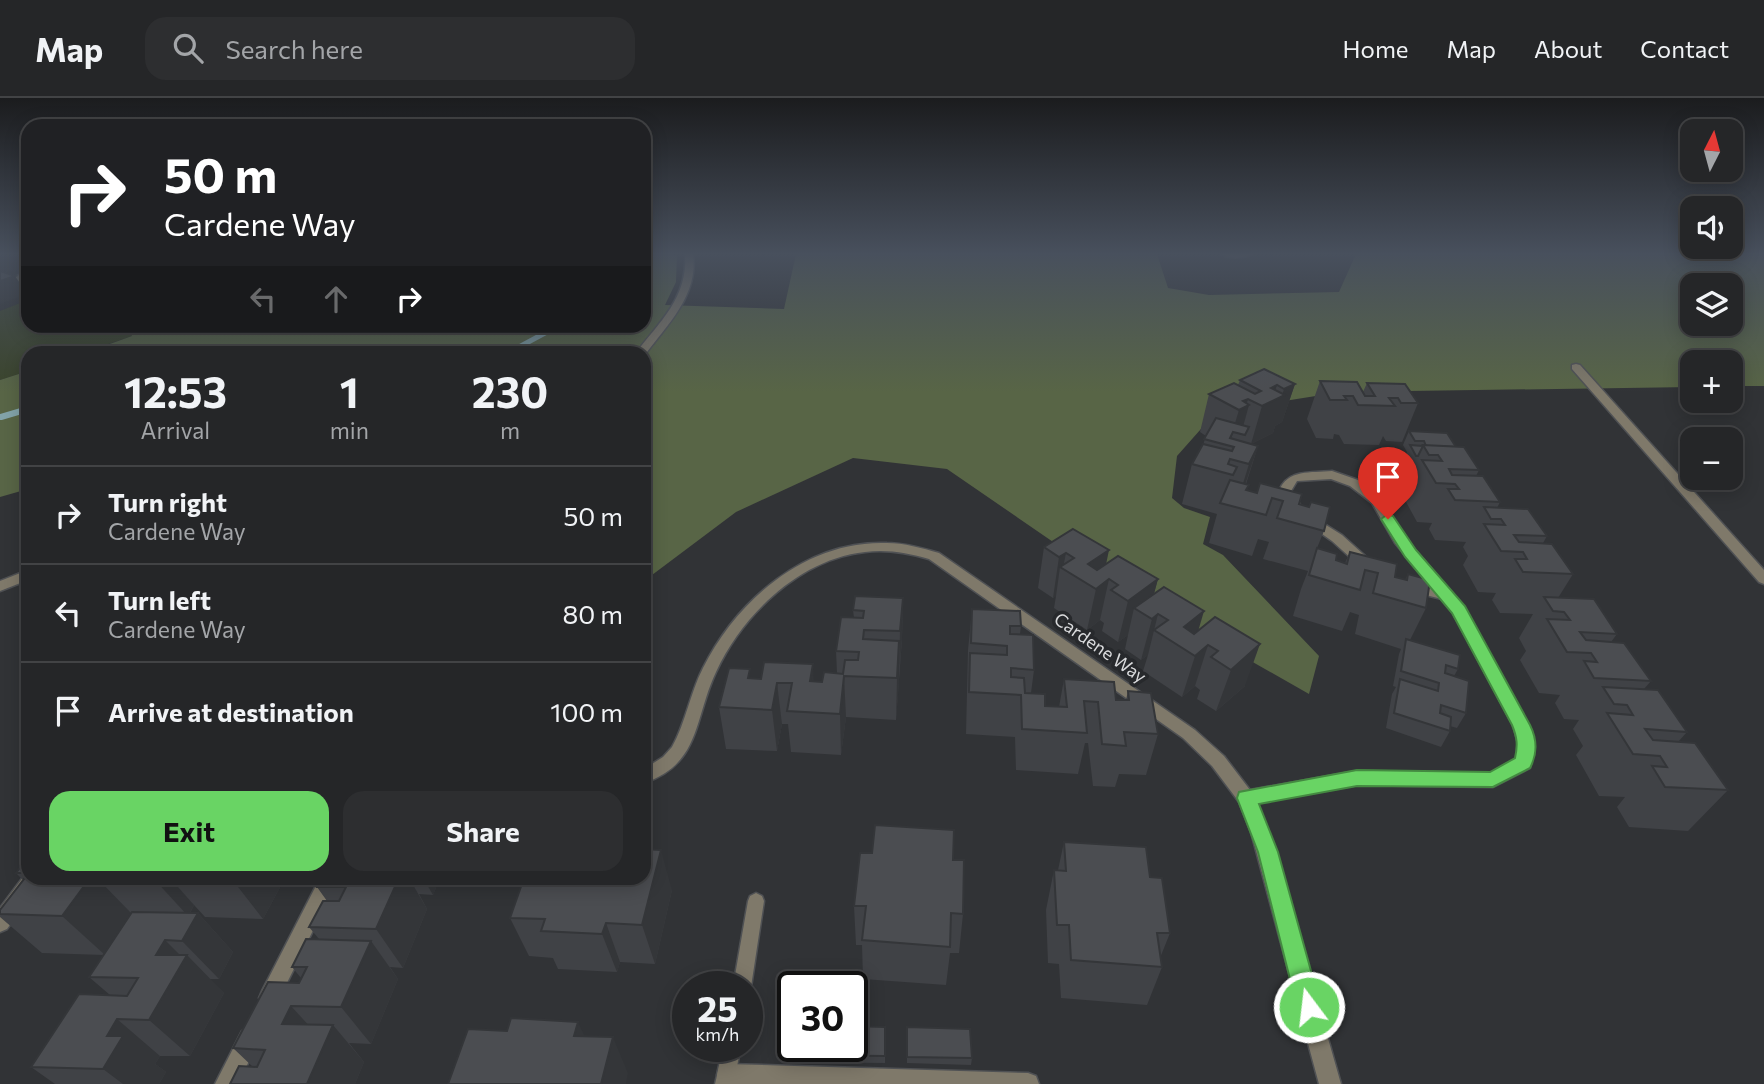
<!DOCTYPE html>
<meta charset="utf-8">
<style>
:root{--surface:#252628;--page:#2d2e30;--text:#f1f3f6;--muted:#a3a5a8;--line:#424345;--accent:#69d464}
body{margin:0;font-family:Commissioner,sans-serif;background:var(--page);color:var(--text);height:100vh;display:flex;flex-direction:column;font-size:26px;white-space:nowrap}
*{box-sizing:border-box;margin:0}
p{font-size:23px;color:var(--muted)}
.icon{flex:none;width:38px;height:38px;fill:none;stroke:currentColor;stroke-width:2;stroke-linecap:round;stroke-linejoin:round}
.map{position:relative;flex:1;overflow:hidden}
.sheet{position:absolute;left:21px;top:248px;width:630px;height:539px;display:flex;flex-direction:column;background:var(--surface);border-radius:21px;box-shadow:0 4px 18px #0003,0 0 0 2px var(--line)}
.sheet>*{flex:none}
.banner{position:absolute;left:21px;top:21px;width:630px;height:214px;border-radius:21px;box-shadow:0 4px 18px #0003,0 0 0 2px var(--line);background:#202124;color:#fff;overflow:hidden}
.needle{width:46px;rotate:6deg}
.fabs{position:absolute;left:1680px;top:21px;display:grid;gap:14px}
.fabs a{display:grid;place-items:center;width:63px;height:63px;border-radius:14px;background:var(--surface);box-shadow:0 4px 18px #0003,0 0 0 2px var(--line);font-size:35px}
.speed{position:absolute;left:672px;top:873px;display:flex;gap:14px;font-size:35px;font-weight:700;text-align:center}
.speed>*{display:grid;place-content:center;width:91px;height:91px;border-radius:50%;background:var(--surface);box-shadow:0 4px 18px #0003,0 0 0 2px var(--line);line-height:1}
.speed small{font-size:18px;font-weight:400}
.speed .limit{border:4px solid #111;border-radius:10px;background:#fff;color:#111}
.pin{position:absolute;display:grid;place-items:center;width:60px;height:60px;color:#fff;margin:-72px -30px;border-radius:50% 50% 50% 0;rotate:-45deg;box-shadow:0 0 7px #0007}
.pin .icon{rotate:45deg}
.me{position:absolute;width:77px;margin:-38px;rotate:345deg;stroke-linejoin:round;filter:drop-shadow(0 0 5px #0008)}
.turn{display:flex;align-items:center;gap:24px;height:147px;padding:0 28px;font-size:32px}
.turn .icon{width:91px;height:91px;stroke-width:2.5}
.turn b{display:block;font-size:49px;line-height:60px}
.lanes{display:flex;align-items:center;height:66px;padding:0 28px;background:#0003;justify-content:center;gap:35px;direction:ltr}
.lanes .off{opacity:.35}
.eta{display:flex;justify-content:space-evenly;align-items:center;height:119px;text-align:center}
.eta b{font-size:42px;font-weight:700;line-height:49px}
.button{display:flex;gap:14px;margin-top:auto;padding:14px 28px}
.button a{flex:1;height:80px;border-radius:21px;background:var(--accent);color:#111;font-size:28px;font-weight:700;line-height:80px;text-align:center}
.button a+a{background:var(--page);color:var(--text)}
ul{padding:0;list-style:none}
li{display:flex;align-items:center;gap:21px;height:98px;padding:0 28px;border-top:2px solid var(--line)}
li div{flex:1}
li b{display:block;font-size:26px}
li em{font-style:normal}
header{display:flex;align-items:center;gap:42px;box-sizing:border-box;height:98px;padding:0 35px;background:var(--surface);border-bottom:2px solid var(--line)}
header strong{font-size:33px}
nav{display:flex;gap:38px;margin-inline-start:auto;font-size:24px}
.search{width:490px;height:63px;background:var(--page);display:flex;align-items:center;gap:18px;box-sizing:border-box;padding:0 24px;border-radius:21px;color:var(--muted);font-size:26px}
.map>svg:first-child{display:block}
.green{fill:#3a442b}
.forest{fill:#586546;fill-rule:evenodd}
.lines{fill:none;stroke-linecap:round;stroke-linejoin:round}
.stream-far1{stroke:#82a3a9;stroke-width:5}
.stream{stroke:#82a3a9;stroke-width:6}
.service-casing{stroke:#4f5154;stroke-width:3}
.minor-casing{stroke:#4f5154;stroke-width:3}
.service{fill:#7f796a;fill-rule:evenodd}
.minor{fill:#7f796a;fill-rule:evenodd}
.wall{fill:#404246}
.shaded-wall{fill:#343639}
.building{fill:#4b4d51;stroke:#343639;stroke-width:2}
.route{fill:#69d464;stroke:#448a41;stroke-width:2}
.labels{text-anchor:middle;stroke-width:7;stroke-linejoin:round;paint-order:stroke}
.street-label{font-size:18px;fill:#dadbdd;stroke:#27292c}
</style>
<header>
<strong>Map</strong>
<div class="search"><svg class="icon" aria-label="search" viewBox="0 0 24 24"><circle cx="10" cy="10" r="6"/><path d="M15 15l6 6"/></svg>Search here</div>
<nav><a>Home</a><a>Map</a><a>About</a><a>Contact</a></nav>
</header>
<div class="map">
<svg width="1764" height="986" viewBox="0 0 1764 986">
<rect width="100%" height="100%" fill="#313336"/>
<path class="green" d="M28,202V228H127L132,238L82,255L28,256V273L0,282V213Z"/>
<g class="forest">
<path d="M644,156L677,157L676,184L665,207L784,211L796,156H1157L1168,190L1209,197L1339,194L1356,156H1764V288H1731V264H1692V289L1341,294L1216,314L1177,358L1172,400L1184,410L1210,419L1203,446L1223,457L1319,558L1309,596L1110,483L947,371L853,360L736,414L648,480L644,471V256H82L132,238L127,228H644ZM1692,187H1731V226H1692Z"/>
<path d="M28,273V391L0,399V282Z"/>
</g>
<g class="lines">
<path class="stream-far1" d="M506,256L558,228"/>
<path class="stream" d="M1,319L28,311"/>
<defs>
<g id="service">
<path d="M756,795L762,798L764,803L751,889L747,896V889H733L748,803L750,798Z"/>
<path d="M723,948H741L734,984L728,986L720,984L717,977Z"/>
</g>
<g id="minor">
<path d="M685,156H693C699,197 667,227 644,258V256H635C660,223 688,200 685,156Z"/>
<path d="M1222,156H1253C1246,160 1228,161 1222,156Z"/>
<path d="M28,174V180L0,190V184Z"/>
<path d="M1576,266L1580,267L1764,472V486L1759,484L1572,271V267Z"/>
<path d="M1332,373L1358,382L1381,400L1405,440L1464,509L1531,632L1534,650L1530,670L1493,689L1357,687L1257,705L1269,734L1341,986H1319L1251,734L1239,704L1212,668L1183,640L929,461C908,455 887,451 865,454C800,461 743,516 716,574C694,620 701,666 644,685V671L663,659L672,649C686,624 690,595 703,570C737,502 806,442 887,445C904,445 922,450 939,455L1195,632L1224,658L1250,692L1357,673L1491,675L1516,661L1518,645L1513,627L1453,515L1442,501L1405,492L1403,489L1405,486L1410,484L1432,489L1395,445L1372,405L1350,388L1331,381L1297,383L1291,393L1301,408L1295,412L1291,411L1279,393C1287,371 1311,375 1332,373Z"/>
<path d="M1310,417L1342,437L1373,465L1375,468L1373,471H1363L1332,443L1305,424L1304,421Z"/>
<path d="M28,472V482L0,493V483Z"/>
<path d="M27,774L28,780H43L7,831L0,834V810Z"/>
<path d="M320,780H339L276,907L269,910L262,907L259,900L262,893Z"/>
<path d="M249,929L256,933L260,940L238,986H215L242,933Z"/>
<path d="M727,966L1028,975L1036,978L1039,986H715L719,969Z"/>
</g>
</defs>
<use href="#service" class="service-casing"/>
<use href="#minor" class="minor-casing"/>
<use href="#service" class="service"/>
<use href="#minor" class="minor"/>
</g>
<g class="wall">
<path d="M1240,282L1295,286L1282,324L1275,328L1273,335L1251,346L1258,348L1246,386L1247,393L1299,406L1324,433L1317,450L1336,462L1345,465L1350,454L1395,479L1405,482L1408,476L1426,510L1410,542L1458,571L1454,578L1466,615L1457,630L1450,628V633L1441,649L1386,630L1392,596L1396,589L1393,588L1399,556L1401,551L1355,536L1359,517L1350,514L1342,533L1293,518L1301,491L1308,473L1263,461L1269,444L1258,441L1252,458L1209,445L1217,416L1182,406L1192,366L1203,347L1206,338L1200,334L1209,296L1238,287Z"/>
<path d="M1320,283L1363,294L1367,285L1418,305L1402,344L1386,343L1383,338L1379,347L1344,346L1339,337L1334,336L1333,341L1316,340L1307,321Z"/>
<path d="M1409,333L1456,349L1479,372L1476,378L1500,404L1497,410L1547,438L1543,445L1573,476L1558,500L1617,536L1611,544L1651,583L1644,591L1687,634L1678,644L1728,692L1688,733L1629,729L1617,709L1625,699L1599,698L1576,657L1583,648L1573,631L1579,622L1564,621L1555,605L1560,597L1539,595L1520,562L1526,553L1519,540L1533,516L1500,515L1492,502L1496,495L1478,494L1463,467L1468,458L1463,449L1466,444L1435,442L1429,431L1432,425L1417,424L1405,402L1409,392L1406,387L1412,372H1410L1404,361L1407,354L1403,347Z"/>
<path d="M1073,431L1106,466L1158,481L1154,495L1198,533L1215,519L1245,588L1216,613L1197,601L1200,592L1195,588L1182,599L1143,573L1148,557L1141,562L1125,551L1128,537L1118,544L1102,533L1104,525L1100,522L1087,532L1054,510L1056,498L1053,500L1038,490L1044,449Z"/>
<path d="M903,500L902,541L896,622L846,619L841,657L791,654L788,626H782L777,653L726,651L719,609L751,580L822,584L837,575L836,553L854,520L853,512Z"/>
<path d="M972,511L1021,528L1020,536L1034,572L1031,595L1045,608L1059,609L1064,581L1116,602H1126L1128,593L1158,636L1146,677L1119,676L1115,689L1093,688L1088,645H1085L1078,676L1016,672L1015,639L966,636L968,552Z"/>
<path d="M1064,744L1150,779L1170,835L1160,860L1162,869L1147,907L1061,900L1059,866L1048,865L1046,812L1054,772H1058Z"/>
<path d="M28,759V780H285L263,821L205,819L194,807L190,815H198L233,854L219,881H209L224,895L190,958H160L155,966L166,974L159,986H55L31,969L110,897L89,879L104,857L42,855L0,819V812L23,782L16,775Z"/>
<path d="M953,762L963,816L959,855H950L946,887L863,881L862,847H856L854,808Z"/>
<path d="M321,780H440L433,797L419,796L427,811L403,870L390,869L398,881L371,946L349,945L364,964L355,986H230L253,969L233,950L299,885L301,880L292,869L319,841L309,829L327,803L317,789Z"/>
<path d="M672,792L655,866L620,864L617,874L558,871L553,860L529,858L510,820Z"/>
<path d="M885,929V965L789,964L788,957Z"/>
<path d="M907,929L972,960L971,967L907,965Z"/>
</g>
<g class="shaded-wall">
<path d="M6,159L13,171L0,178V162Z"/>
<path d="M15,178L27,196L0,206V183Z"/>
<path d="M1295,286L1282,324L1275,328L1273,335L1251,346L1262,308L1271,290L1277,287L1272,303L1282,298L1284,291Z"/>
<path d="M1248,301L1246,308L1249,307L1241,336L1233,334L1229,348H1228L1239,312L1243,303Z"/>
<path d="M1258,348L1245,387L1237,405L1249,366Z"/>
<path d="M1109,452L1102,486L1109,481L1100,522L1087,532L1096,491L1088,466Z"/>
<path d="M1066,455L1063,470L1060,469L1056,498L1053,500L1059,459Z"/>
<path d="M1158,481L1148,518L1134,510L1128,537L1118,544L1128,503Z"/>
<path d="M903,500L902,541L899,575L900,533Z"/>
<path d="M1204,513L1192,554L1184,529Z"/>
<path d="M1158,516L1148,557L1141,562L1152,521Z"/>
<path d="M899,543V585L896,622L897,580Z"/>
<path d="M1260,546L1245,588L1216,613L1231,572Z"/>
<path d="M1208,547L1195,588L1182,599L1195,558Z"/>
<path d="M813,566L815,608L810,583Z"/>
<path d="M844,578L846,619L841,657L840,616Z"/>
<path d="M777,585L782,626L777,653L772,612Z"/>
<path d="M661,752L672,792L655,866L642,827Z"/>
<path d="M66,780H97L132,816L105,857L62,818Z"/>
<path d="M153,780H170L194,807L188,818Z"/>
<path d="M231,780H285L263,821Z"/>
<path d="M399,780H409L427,811L403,870L376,831Z"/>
<path d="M423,780H440L433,797Z"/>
<path d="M198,815L233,854L219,881L182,843Z"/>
<path d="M606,825L620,864L617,874L602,836Z"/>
<path d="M165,842L184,861L187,857L224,895L190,958L149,922L156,857Z"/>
<path d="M371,843L398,881L371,946L341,909Z"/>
<path d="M291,908L324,944L282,926Z"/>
<path d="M117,921L160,958L155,966L166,974L159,986H123L103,971L107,938Z"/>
<path d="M578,924L595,960L574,938Z"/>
<path d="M333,927L364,964L355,986H307Z"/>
<path d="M613,939L628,975L626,986H601Z"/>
</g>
<g class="building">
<path d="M0,173L15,178L0,183Z"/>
<path d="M1264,271L1295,286L1284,291L1277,287L1271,290L1285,297L1262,308L1248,301L1243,303L1249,307L1239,312L1209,296L1234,285L1255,296L1261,293L1240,282Z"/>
<path d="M1320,283L1357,284L1365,298H1375L1367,285L1405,286L1418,305H1401L1398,300H1389L1395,308L1358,307L1353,298H1344L1347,302H1330Z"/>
<path d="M1216,320L1249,329L1245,337L1233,334L1230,340L1258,348L1249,366L1230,361L1228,366L1237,369L1233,377L1192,366L1203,346L1232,353L1234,349L1204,341Z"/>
<path d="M1409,333L1447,335L1456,349L1426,348L1424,343H1415Z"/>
<path d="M1410,347L1423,348L1418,358H1416Z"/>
<path d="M1423,347L1464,349L1479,372L1449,371L1452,377L1483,378L1500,404L1455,402L1448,391H1459L1455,386L1436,385L1422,362L1442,363L1438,357H1429Z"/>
<path d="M1230,382L1249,387L1246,392L1257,395L1260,385L1302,396L1299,406L1309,409L1311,404L1330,409L1324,433L1277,420L1283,403L1272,400L1266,417L1220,405Z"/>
<path d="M1484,409L1528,411L1547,438L1514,437L1519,444L1552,446L1573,476L1523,474L1515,461H1527L1523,454L1501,453L1484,426L1505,427L1501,421H1491Z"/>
<path d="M1073,431L1109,452L1088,466L1097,472L1118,458L1158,481L1128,503L1111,492L1118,487L1109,481L1096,491L1060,469L1074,460L1066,455L1059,459L1044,449Z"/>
<path d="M1317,450L1337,456L1336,462L1347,466L1350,454L1397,466L1395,479L1407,482L1408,476L1430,482L1426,510L1373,495L1378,475L1365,472L1360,492L1309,477Z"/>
<path d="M1164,489L1204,513L1184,529L1194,536L1215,519L1260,546L1231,572L1211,559L1218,553L1208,547L1195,558L1154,532L1168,522L1158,516L1152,521L1134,510Z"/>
<path d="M855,498L903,500L900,533L864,532L863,541L899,543L897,580L844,578L840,616L787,613L792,585H777L772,612L719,609L729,570L750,571L748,580L761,581L764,564L813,566L810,583L822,584L824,574L843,576L845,562H858L859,554L836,553L841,519L863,520L864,513L853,512Z"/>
<path d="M1544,499L1594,501L1617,536L1580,534L1586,542L1624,545L1651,583L1594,580L1584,563L1597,564L1591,555L1567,554L1547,521L1570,522L1564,514L1553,513Z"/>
<path d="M972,511L1020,513L1021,528H1010V536L1033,537L1034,572L1011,570V579L1024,580L1025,595L1045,596V608L1067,609L1064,581L1114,584L1116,602H1129L1128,593L1151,595L1158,636L1124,634L1126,648L1102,646L1098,604L1084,603L1087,635L1022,631L1021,597L969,594L970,555L1007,557V548L971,545Z"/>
<path d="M1406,541L1460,557L1458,571L1446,567L1445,575L1469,583L1466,615L1441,607L1440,615L1451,619L1450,633L1394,615L1400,581L1438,593L1439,585L1401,573Z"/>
<path d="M1603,589L1658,592L1687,634L1645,631L1653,642L1695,645L1728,692L1665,689L1652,668L1667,669L1660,658L1633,656L1607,615L1633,617L1627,607L1614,606Z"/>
<path d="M875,727L954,732L953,762H964L963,816L951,815L950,849L862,842L866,808H854L860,755H872Z"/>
<path d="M1064,744L1146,749L1150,779L1162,780L1170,835H1157L1162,869L1071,862L1069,827H1057L1054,772L1066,773Z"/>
<path d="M644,751L661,752L642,827L606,825L602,836L541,833L545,821L510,820L524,780H644Z"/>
<path d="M28,759V775H16Z"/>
<path d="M28,776V780H90L62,818L0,816V812Z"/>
<path d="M321,780H399L376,831L309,829L323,803H339L346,789H317Z"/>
<path d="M132,814L198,815L182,843L165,842L156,857H187L149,922L117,921L107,938H123L103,971L31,969L79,896L127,898L138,880L89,879Z"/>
<path d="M306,841L371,843L341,909L291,908L282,926L333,927L307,986H230L239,968L257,969L265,952L233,950L268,884L299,885L307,869H292Z"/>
<path d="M511,920L578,924L574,938L613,939L601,986H448L468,931L507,933Z"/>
<path d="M791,927H793V948H852V928L885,929V958L788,957Z"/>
<path d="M907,929L970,931L972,960L907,959Z"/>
</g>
<linearGradient id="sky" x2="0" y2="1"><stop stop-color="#1b1c1e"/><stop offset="0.53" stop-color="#48505d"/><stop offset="1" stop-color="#48505d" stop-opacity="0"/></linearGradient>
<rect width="1764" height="294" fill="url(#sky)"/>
<path class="route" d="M1388,416L1393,418L1416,452L1465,508L1530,627C1537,641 1538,655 1530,670L1493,689L1357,688L1259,706L1278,754L1321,909L1317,917L1309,920L1301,917L1297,909L1258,754L1237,700L1239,694L1357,672L1490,674L1515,660C1518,647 1517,639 1512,627L1452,515L1405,459L1381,421Z"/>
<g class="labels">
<g class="street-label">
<text transform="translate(1100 550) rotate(35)" y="6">Cardene Way</text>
</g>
</g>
</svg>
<div class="fabs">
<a><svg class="needle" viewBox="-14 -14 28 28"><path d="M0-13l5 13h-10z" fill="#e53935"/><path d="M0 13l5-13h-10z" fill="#a3a5a8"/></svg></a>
<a><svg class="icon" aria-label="sound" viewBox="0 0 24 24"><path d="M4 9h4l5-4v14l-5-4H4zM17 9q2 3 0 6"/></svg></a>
<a><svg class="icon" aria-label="layers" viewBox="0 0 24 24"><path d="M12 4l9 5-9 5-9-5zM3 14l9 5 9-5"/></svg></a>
<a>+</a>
<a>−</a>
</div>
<div class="speed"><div>25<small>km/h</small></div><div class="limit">30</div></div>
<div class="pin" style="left:1388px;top:421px;background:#d93025"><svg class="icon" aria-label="arrive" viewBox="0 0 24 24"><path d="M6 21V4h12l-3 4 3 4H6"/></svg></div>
<svg class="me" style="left:1309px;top:909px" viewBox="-20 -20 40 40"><circle r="17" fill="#69d464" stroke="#fff" stroke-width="3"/><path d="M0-11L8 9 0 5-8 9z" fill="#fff"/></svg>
<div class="banner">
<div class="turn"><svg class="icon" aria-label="right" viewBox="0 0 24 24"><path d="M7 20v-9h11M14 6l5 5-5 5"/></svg><div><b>50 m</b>Cardene Way</div></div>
<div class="lanes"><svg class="icon off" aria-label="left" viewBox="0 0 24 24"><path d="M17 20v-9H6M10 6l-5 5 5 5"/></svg><svg class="icon off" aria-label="ahead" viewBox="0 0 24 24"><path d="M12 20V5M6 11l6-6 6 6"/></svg><svg class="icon" aria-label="right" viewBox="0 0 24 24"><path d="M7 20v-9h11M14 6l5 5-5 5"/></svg></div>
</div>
<section class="sheet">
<div class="eta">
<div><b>12:53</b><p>Arrival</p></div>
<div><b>1</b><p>min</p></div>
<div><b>230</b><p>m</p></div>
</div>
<ul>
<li><svg class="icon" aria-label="right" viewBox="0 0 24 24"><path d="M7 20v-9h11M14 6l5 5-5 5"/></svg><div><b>Turn right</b><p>Cardene Way</p></div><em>50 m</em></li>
<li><svg class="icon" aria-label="left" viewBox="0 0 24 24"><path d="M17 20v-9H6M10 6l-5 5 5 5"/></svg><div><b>Turn left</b><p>Cardene Way</p></div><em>80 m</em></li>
<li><svg class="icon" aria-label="arrive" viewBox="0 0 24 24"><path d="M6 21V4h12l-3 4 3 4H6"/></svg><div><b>Arrive at destination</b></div><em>100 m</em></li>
</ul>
<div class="button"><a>Exit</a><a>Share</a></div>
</section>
</div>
